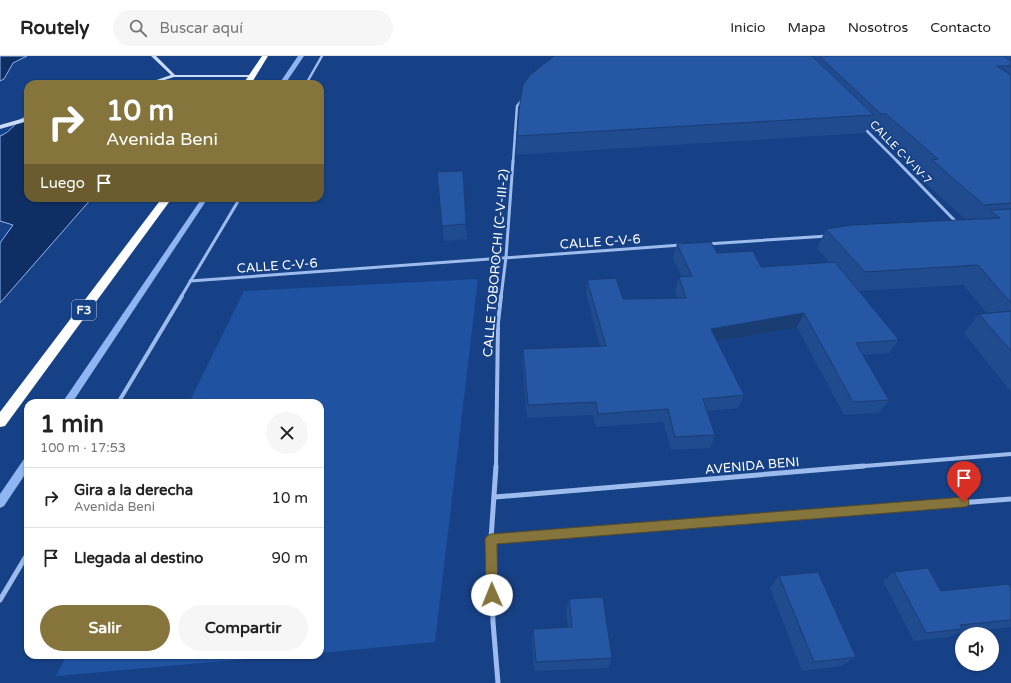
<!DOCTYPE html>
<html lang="es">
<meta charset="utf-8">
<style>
:root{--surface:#fff;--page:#f6f6f6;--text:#222;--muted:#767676;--line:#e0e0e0;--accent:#85743b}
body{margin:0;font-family:"Varela Round",sans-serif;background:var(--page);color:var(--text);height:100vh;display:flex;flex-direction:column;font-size:15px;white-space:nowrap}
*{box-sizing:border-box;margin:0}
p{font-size:13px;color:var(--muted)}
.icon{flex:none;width:22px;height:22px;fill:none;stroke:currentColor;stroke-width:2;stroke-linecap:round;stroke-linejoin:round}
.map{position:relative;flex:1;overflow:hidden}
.side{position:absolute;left:24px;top:343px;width:300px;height:260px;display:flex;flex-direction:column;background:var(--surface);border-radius:12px;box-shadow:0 1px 3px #0004}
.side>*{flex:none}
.banner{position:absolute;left:24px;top:24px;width:300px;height:122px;border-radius:12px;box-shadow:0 1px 3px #0004;background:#85743b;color:#fff;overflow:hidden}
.buttons{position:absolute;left:955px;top:571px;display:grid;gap:8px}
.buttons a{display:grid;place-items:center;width:44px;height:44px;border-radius:50%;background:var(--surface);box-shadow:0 1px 3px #0004;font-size:20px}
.pin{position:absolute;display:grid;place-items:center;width:34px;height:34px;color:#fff;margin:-41px -17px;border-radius:50% 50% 50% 0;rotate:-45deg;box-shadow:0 0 4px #0007}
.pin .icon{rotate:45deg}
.me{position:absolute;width:44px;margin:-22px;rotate:359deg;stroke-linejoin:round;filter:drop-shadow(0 0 3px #0008)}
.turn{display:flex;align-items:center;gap:14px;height:84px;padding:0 16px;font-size:18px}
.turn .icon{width:52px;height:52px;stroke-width:2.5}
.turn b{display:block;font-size:28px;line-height:34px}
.then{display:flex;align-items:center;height:38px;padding:0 16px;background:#0003;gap:8px;font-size:15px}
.round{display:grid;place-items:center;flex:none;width:42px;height:42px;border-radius:21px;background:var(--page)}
.overview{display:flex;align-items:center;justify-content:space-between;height:68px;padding:0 16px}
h1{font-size:24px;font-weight:800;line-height:30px}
.cta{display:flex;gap:8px;margin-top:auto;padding:8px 16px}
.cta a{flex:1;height:46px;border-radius:24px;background:var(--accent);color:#fff;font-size:16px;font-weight:800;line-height:46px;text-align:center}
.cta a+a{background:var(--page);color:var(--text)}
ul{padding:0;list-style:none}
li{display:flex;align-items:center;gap:12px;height:60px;padding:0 16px;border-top:1px solid var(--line)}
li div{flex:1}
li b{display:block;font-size:15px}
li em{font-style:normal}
header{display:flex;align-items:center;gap:24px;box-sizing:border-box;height:56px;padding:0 20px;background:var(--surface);border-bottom:1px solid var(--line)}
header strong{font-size:19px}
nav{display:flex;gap:22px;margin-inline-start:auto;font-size:14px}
.search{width:280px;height:36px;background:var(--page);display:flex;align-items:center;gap:10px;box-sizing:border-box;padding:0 14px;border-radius:22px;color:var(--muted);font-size:15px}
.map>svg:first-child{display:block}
.green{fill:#1f52a0}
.water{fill:#0f2e64;stroke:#8fb6f0}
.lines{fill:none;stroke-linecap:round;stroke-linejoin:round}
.stream{fill:#8fb6f0;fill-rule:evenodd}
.street-far3{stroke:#9dbced;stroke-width:2.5}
.street-far2{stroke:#9dbced;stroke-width:3}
.street-far1{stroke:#9dbced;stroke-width:4}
.street{stroke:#9dbced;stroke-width:5}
.secondary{fill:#cadcfa;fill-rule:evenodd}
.highway{fill:#fff;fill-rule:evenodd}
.wall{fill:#204b8e}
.shaded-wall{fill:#1a3d74}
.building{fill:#2557a5;stroke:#1a3d74}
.route{fill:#85743b;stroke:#564b26}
.labels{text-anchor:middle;stroke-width:4;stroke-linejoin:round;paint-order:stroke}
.far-street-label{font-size:11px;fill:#fff;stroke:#174186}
.shield{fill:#174186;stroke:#b9c6db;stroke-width:1}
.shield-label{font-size:12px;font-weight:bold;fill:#fff}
.street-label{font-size:13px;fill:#fff;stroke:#174186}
</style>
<header>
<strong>Routely</strong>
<div class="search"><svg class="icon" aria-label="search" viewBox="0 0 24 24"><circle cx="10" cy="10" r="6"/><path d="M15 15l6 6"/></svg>Buscar aquí</div>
<nav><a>Inicio</a><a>Mapa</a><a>Nosotros</a><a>Contacto</a></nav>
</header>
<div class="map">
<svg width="1011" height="627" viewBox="0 0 1011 627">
<rect width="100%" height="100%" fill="#174186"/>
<g class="green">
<path d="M478,223L435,586L320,597V347H189L244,235Z"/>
<path d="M67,599H293L56,620Z"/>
</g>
<g class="water">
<path d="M0,0H27L13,7L4,23L0,25Z"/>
<path d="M28,60V142H92L0,247V187L13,169L0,165V80C12,76 16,63 28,60Z"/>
</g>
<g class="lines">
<g class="stream">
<path d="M298,0H304L285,28H279Z"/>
<path d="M202,142H208L72,347H62Z"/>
<path d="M28,402V414L4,450L0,452V438L24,403Z"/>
</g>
<g class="street-far3">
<path d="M306,28L322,0"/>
<path d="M864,72L898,106"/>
<path d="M513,106L517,50L522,44"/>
</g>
<g class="street-far2">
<path d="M897,105L958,168"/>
<path d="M707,188L828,180"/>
<path d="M190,225L681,189"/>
<path d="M181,241L240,142"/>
<path d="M501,241L506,201L513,105"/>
</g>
<g class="street-far1">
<path d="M118,347L182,240"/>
<path d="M496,411L498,266L501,240"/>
<path d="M852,411L1011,398"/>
</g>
<g class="street">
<path d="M496,410L491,483L493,566L498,627"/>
<path d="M495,441L864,410"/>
<path d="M491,483L1011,443"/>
<path d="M0,544L28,497"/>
</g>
<g class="secondary">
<path d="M151,0H156L175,19H252L254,20L252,21H174L152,28H145L171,19Z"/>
<path d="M28,61V65L0,73V69Z"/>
</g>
<g class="highway">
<path d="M262,0H268L251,28H243Z"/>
<path d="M162,142H172L5,370L0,371V356Z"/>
</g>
</g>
<g class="wall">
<path d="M554,0H1011V336L964,277L979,258L987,257L963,229L859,235L899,284L889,297L863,299L889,344L879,357L844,359L797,271L717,285L744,339L738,352L707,355L715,379L710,392L671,394L663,366L596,371L593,359L527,362L522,307L523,293L600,290L586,238L587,224L623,243L677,242L675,234L679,221H682L673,202L677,188L717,197L761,211L829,206L817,192L826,173L966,164L921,123L923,119L877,76H872L868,72L865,77L516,99L517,80Z"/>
<path d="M463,115L467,183L444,185L437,116Z"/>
<path d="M894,516L941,535L1011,532V571L956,577L949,581L914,585L883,525Z"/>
<path d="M779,520L856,601L842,610L802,615L770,532Z"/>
<path d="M569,543L612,602L608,612L534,615L532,583L533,573L568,571L566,554Z"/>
</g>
<path class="shaded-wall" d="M804,257L797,271L707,287L711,273Z"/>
<g class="building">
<path d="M554,0H812L874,59L517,80L519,53L523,29L530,19Z"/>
<path d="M819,0H1004L1011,5V10H997L1011,19V147L984,149L932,104L938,103L886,58H881Z"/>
<path d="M463,115L466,168L442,170L437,116Z"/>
<path d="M1011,153V247L978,209L865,216L826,173L852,169L1000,162L990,154Z"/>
<path d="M711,186L717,197L753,195L761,211L835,206L899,284L856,287L889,344L853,346L804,257L711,273L744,339L703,343L715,379L675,381L668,353L598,358L596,346L528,349L523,293L606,290L587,224L616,222L623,243L686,242L679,221L692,220L677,188Z"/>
<path d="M1011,255V295L979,258Z"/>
<path d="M928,512L941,535L1008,528L1011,532V564L960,569L962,573L926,577L894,516Z"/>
<path d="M818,516L856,601L814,606L779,520Z"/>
<path d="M603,541L612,602L536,606L533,573L572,571L569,543Z"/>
</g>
<path class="route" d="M964,441L968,443L969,446L968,450L964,451L497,488L498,539L496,543L492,545L488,543L486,539L485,483L487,480L491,478Z"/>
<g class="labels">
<g class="far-street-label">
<text transform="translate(901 96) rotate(46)" y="4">CALLE C-V-IV-7</text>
</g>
<rect class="shield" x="72" y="244" width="24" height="20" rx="3"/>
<g class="shield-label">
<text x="84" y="258">F3</text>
</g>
<g class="street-label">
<text transform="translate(600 185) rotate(-4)" y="5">CALLE C-V-6</text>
<text transform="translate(495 207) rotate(-85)" y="5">CALLE TOBOROCHI (C-V-III-2)</text>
<text transform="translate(277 209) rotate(-4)" y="5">CALLE C-V-6</text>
<text transform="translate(752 409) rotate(-5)" y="5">AVENIDA BENI</text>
</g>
</g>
</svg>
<div class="buttons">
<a><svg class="icon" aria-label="sound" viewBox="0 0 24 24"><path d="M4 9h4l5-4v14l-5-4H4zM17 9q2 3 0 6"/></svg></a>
</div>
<div class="pin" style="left:964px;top:446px;background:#d93025"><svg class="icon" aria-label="arrive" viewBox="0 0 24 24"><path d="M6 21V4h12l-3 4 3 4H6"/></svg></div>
<svg class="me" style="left:492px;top:539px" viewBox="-20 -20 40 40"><circle r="19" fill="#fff"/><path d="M0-13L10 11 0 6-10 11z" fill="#85743b"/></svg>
<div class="banner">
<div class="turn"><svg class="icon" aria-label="right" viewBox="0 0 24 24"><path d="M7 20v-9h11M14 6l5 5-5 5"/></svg><div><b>10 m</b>Avenida Beni</div></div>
<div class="then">Luego<svg class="icon" aria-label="arrive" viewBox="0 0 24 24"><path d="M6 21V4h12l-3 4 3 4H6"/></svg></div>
</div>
<section class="side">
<div class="overview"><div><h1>1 min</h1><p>100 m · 17:53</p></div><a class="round"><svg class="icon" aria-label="close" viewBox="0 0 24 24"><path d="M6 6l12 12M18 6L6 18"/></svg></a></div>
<ul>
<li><svg class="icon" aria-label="right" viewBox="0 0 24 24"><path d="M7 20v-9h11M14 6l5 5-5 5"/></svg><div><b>Gira a la derecha</b><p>Avenida Beni</p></div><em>10 m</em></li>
<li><svg class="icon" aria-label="arrive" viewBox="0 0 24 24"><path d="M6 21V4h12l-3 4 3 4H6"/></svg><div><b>Llegada al destino</b></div><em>90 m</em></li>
</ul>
<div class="cta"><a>Salir</a><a>Compartir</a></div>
</section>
</div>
